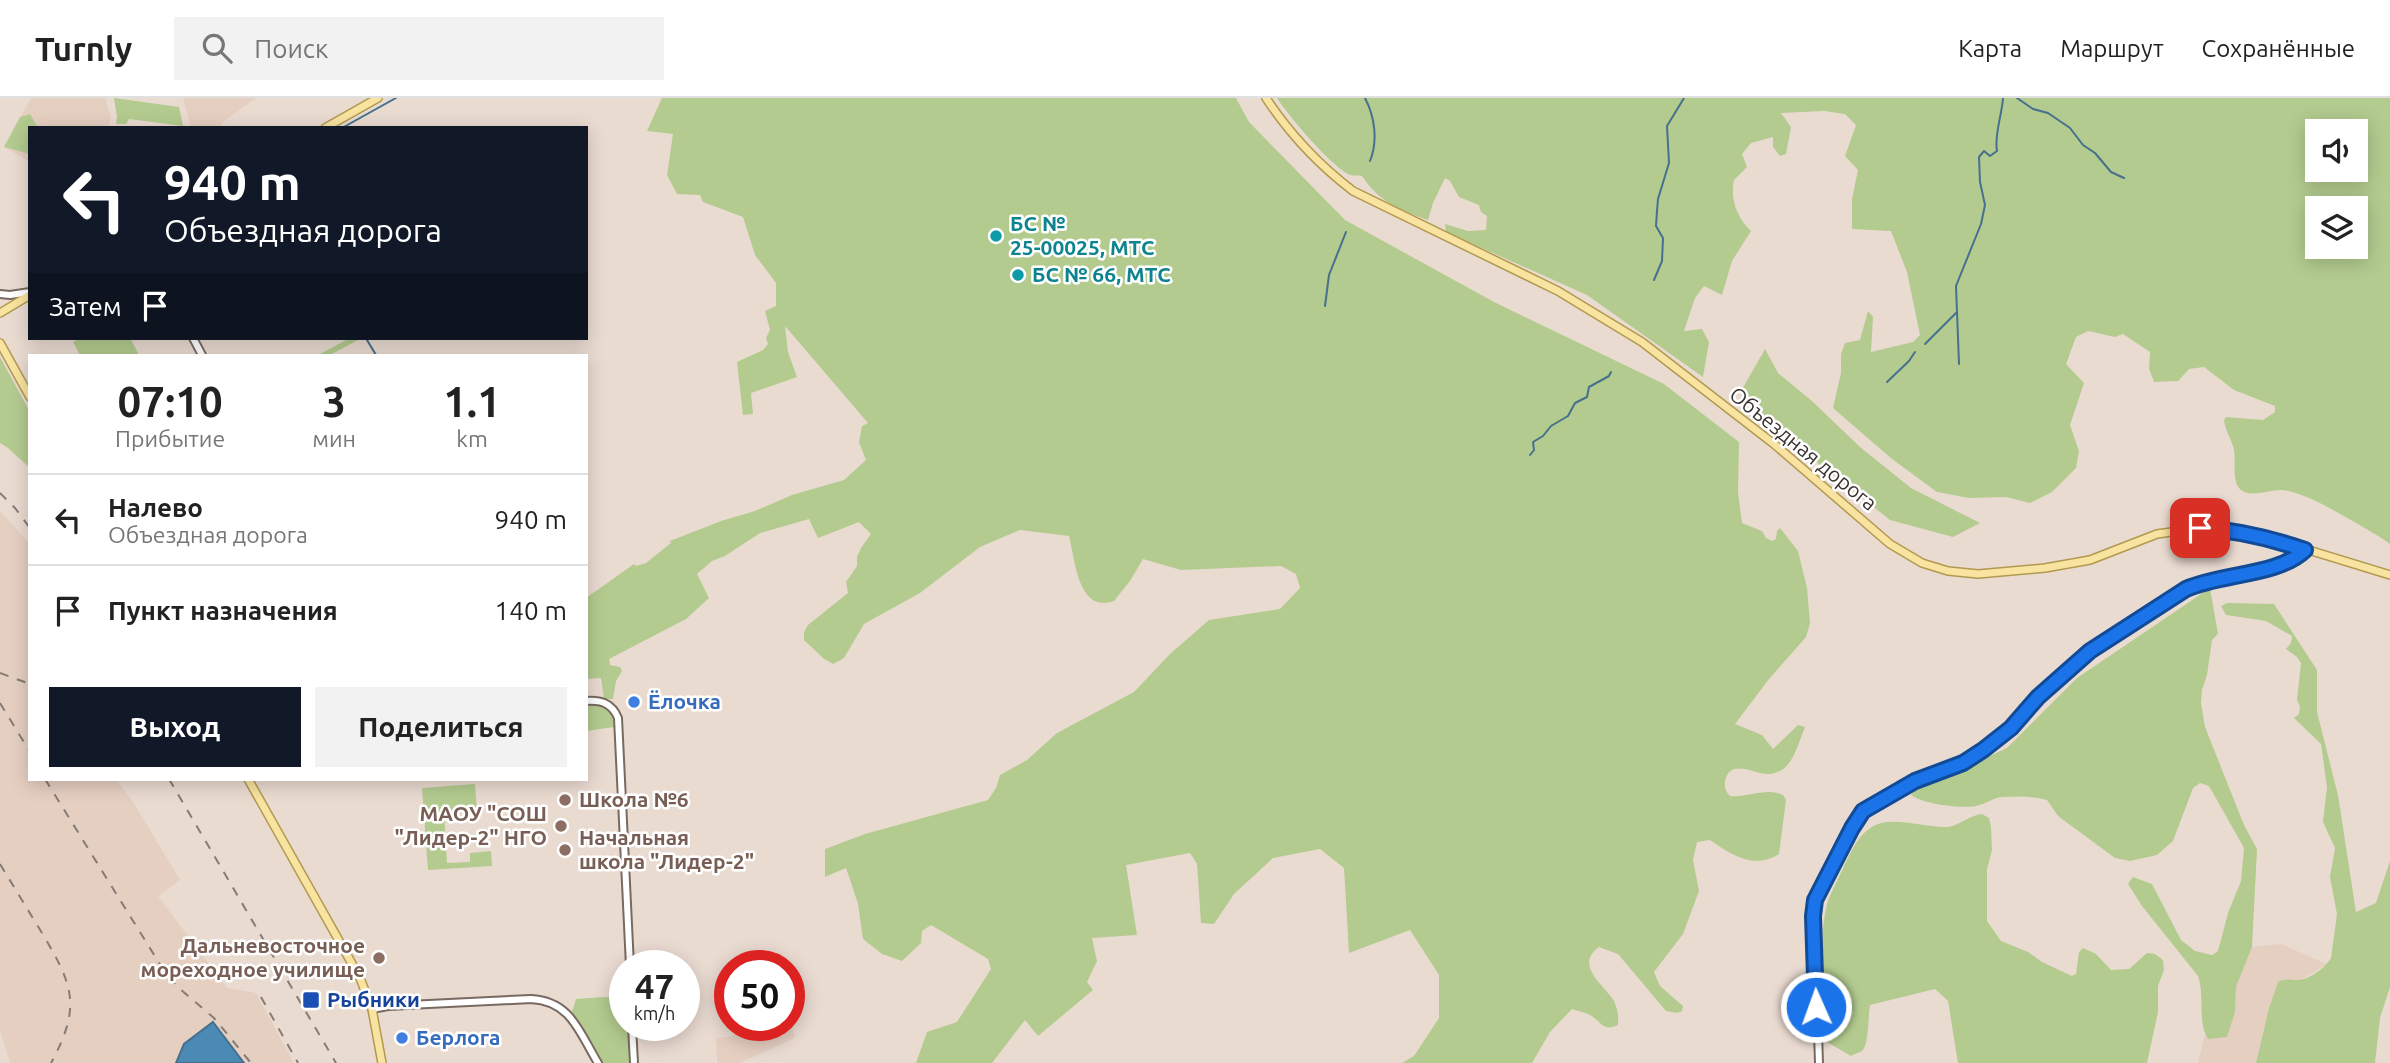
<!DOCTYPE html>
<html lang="ru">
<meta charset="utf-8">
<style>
:root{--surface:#fff;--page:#f2f2f2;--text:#222;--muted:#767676;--line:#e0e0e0;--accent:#111827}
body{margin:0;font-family:Ubuntu,sans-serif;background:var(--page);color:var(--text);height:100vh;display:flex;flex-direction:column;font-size:26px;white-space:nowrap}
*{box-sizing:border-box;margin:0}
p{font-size:23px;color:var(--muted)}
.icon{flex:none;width:38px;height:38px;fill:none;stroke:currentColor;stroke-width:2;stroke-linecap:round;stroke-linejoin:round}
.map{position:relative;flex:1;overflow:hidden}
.details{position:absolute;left:28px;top:256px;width:560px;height:427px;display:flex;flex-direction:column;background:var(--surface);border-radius:0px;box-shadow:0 4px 18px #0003}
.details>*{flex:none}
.hud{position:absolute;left:28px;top:28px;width:560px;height:214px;border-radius:0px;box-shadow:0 4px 18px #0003;background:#111827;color:#fff;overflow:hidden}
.buttons{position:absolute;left:2305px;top:21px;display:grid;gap:14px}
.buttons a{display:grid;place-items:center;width:63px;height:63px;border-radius:0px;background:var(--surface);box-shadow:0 4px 18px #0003;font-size:35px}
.speed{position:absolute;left:609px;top:852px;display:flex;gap:14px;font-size:35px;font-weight:700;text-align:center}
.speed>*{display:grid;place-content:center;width:91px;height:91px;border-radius:50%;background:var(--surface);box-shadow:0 4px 18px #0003;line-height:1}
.speed small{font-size:18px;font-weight:400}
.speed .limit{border:10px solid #d22;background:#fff;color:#111}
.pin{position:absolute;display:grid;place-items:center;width:60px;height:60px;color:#fff;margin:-30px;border-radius:14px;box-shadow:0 4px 10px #0006}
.me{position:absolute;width:77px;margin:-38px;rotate:358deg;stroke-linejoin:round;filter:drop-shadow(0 0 5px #0008)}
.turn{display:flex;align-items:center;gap:24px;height:147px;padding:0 21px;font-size:32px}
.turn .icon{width:91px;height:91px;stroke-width:2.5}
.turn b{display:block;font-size:49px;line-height:60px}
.then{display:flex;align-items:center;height:66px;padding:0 21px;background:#0003;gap:14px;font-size:26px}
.eta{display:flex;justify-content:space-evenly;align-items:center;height:119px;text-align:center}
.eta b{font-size:42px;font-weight:700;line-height:49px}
.action{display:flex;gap:14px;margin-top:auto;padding:14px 21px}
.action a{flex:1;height:80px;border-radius:0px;background:var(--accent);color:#fff;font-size:28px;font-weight:700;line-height:80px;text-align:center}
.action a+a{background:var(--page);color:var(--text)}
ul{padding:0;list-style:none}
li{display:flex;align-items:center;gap:21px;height:91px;padding:0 21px;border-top:2px solid var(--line)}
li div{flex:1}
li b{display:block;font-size:26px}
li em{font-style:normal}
header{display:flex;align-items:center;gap:42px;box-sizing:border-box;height:98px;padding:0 35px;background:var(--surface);border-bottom:2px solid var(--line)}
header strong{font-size:33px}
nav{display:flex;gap:38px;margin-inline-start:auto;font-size:24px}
.search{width:490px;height:63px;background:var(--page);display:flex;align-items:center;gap:18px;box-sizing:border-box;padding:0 24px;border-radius:0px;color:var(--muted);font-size:26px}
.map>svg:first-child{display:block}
.built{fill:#e5cfc1}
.green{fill:#b3cb8f;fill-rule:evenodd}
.water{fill:#4b8ab5;stroke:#46708d;stroke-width:2}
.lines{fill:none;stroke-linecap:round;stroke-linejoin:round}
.stream{stroke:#46708d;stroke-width:2}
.secondary-casing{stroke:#786a61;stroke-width:10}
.primary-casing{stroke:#b29950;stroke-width:10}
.secondary{stroke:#fff;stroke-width:6}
.primary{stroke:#f8e3a0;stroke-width:7}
.rail{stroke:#867b75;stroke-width:2;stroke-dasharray:9 9;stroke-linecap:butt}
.route-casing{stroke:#114b97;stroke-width:18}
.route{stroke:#1a73e8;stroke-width:12}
.culture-dot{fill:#0f9aa8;stroke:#fff;stroke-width:2.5}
.shop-dot{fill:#3f7fe0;stroke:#fff;stroke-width:2.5}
.education-dot{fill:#8d6e63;stroke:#fff;stroke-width:2.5}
.transit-dot{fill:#1a4fb4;stroke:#fff;stroke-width:2.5}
.labels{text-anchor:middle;stroke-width:5;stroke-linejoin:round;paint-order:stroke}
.culture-label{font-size:21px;font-weight:bold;fill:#0d838f;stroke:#fff;text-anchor:start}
.street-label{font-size:21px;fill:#3a3330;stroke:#fff}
.shop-label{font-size:21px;font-weight:bold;fill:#366cbe;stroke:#fff;text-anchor:start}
.education-label{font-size:21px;font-weight:bold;fill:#785e54;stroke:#fff;text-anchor:start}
.transit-label{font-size:21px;font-weight:bold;fill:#164399;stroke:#fff;text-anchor:start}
</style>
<header>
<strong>Turnly</strong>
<div class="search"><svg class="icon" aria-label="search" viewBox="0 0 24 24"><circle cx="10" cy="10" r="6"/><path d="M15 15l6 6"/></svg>Поиск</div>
<nav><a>Карта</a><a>Маршрут</a><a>Сохранённые</a></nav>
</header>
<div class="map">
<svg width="2390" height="965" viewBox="0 0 2390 965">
<rect width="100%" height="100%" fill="#eadbd1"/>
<g class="built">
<path d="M31,0H105L111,18L109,30H30V64L4,49Z"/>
<path d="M183,0H256L221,25L222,30H191Z"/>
<path d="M0,413L30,446V681H116L135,707L180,782L158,798L227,890L256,895L294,965H244L213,925L184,946L176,965H10L0,932Z"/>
<path d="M2281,846L2327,866L2299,883L2284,881L2278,884L2269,910L2256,965H2198L2205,936L2208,941L2235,914L2236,889L2252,849Z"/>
<path d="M790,920L795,940L740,965H717L716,940L734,938L735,928H789Z"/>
</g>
<g class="green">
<path d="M114,0L179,9L183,28L129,21L126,26H116L117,19Z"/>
<path d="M662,0H1236L1249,24L1345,122L1494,204L1664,286L1739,344L1738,394L1742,425L1762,433L1766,440L1772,443L1776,441L1777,433L1780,430L1798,453L1807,490L1810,525L1806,539L1769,581L1735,626L1762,637L1773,651L1798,627L1805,629C1799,643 1794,666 1780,673C1776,674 1773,676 1769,676C1755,677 1730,659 1725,683C1724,689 1726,694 1730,698C1748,700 1766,689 1783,697L1786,702L1779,756C1753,772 1732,757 1710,742L1697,744L1693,762L1699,793L1683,836L1654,874L1660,888L1683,908L1682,913L1677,915L1666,913L1618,856L1599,849C1575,866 1601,885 1612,900C1617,907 1619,918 1618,927C1605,933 1603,927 1593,919C1588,915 1578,913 1572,911L1550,934L1532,965H1402L1414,958L1439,920V877L1410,832L1349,855L1344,770L1320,751L1273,760L1234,796L1214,826L1201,825L1197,766L1190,755L1126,767L1137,837L1092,840L1097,863L1087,884L1093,892L1038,938L1025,922L992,965H916L927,934L957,924L991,871L988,861L931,827L922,833L921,845L902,863L882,856L863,841L858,806L846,770L825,779V751L865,736L988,702L996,690L1000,677L1027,662L1057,635L1134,594L1170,556L1209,522L1280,511L1300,490L1296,476L1281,468L1181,472L1143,461L1130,483L1114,503C1078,516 1075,461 1069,438L1020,432L980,449L920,495L864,526L844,560L833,566L823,560L804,542V534L808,527L848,495L846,484L857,468V459L861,450L871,436L859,424L818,440L809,421L760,435L725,458L712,463L697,476L709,500L686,521L609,561L610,567L620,569L622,573L616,583L613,601H604L601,580L586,581V500L634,466L636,468L646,465L671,445L670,443L721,423L755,413L792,397L844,382L866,362L859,344L862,328L868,325L785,228L788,254L797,279L751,295L753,316L743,317L737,264L763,252L768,246L766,240L770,232L765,213L776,208V185L755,157L743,119L703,104L700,97L677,96L667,77L673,36L647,33Z"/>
<path d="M1277,0H2390V446L2380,439C2357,426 2306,393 2281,392C2269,392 2248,401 2239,390C2232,381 2236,363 2234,352C2232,342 2225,332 2224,322L2226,319L2263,322L2275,314V308L2234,292L2204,269L2189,271L2178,283L2154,284L2149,271L2150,254L2123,236L2115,239L2088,233L2076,239L2066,266L2084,285L2070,327L2079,353L2076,370L2052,394L2030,405L2006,399L1969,400L1937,394L1892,361L1833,310L1841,275V256L1845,245L1860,242L1868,213L1873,219L1871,254L1913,244L1920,237L1907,174L1891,133L1852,131V101L1858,72L1845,58L1856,27L1845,16L1824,13L1781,15L1791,29L1786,56L1780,58L1773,49V39L1751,45L1742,56L1747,69L1734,82C1730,102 1737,119 1751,133L1732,163L1722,197L1704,188L1695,200L1684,233L1702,231L1709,244L1703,279L1587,197L1446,134L1445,126L1468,133L1486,132L1487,118L1481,114L1479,107L1459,99L1450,83L1445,80L1433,105L1428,122C1400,112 1379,104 1362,78C1358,77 1354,78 1351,77C1334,72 1287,16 1277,0ZM2317,33H2356V72H2317ZM2317,110H2356V149H2317Z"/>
<path d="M30,16L38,30H30V56L4,49L20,19Z"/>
<path d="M81,240H130L139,257H80L73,244Z"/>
<path d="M350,240H357L358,242L330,257H318Z"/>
<path d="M1765,251L1778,275L1812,303L1860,349L1911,390L1980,425L1953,439L1890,422L1757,317L1740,295Z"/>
<path d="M0,259L30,314V370L8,350L0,345Z"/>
<path d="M2210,490L2218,536L2212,542L2207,577L2202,592L2201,605L2205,629L2244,727L2257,751L2252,849L2236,889L2235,914L2227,939L2208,941C2197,923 2205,898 2198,878L2142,808L2128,786L2133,779L2152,786L2181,842L2195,853L2212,857L2218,853L2228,815L2241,783L2244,750L2209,688L2200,685L2193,690L2173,743L2157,757L2130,763L2115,760L2058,718L2047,702C2032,698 2017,698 2002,699C1993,700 1985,706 1976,708C1963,711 1922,706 1911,697L1914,693L2007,650L2077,580Z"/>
<path d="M2227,505L2274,506L2317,572V614L2338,697L2356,814L2376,805L2390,763V889L2380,920L2375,965H2256L2269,910L2278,884C2285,880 2288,882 2296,882C2308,883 2325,870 2331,860L2337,816L2330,779L2335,750L2323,724L2327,689L2321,646L2294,620L2299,616L2300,609L2297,602L2301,565L2297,559L2286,551L2291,545L2292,538L2266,523L2226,517L2221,508Z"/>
<path d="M586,607L604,608L613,617L614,629L586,633Z"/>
<path d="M475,686L477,713L444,715L447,765L470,764V755L491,753L492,768L428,772L422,690Z"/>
<path d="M1982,716L1989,720L1991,729L1992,752L1987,771V823L2001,843L2028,854L2042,864L2072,878L2076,876L2079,854L2083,850L2096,856L2111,872L2129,871L2147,855L2155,856L2163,862L2164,872L2158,888V914L2147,965H1958L1948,903L1935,891L1870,907C1868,918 1869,947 1862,953C1861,954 1852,957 1851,958L1827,944C1820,912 1818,831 1829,800C1834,789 1840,777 1845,766C1853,750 1860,733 1878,726C1894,719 1931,730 1948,729C1960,727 1970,717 1982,716Z"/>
<path d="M605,899L625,900V928H628L630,965H602L572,914L576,901Z"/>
</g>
<path class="water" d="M213,924L244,965H176L184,946Z"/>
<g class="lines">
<g class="stream">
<path d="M1365,0C1375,19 1378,43 1370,63"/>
<path d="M2017,0L2033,11L2048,15L2070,30L2083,47L2095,55L2111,74L2124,80"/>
<path d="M342,30L396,0"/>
<path d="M1654,182L1662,163L1663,140L1656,128L1657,113L1658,101L1669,65L1667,28L1684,0"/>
<path d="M1325,208L1329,177L1346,134"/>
<path d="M367,242L376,257"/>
<path d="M1925,246L1956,215"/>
<path d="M1959,266L1956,188L1981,126L1985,107L1980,84L1979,59L1984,53L1990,58L1997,53C1994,37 2002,17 2003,0"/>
<path d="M1887,284L1909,263L1915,254"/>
<path d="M1530,357L1534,352L1533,344L1543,338L1551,328L1568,318L1575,305L1587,299L1589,289L1609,278L1611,274"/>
</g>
<defs>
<g id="secondary">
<path d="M0,196L10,197L30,194"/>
<path d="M193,240L202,257"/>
<path d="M586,603C601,602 612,605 618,620L630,868"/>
<path d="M372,911L388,908L531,901C571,903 579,934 598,965"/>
<path d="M632,928L634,965"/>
<path d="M1819,965L1814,810C1818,790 1850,724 1865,712C1900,683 1947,677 1983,652C2015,630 2038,597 2067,571C2086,555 2107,542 2128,529C2147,516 2166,503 2186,491C2221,475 2278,478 2305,452"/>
</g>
<g id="primary">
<path d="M1266,0C1289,35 1319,67 1353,93L1558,193L1642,244L1774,346L1890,446L1922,465L1948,473L1978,476L2045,470L2090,462L2157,436L2200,430L2233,432L2266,439L2390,477"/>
<path d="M325,30L378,0"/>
<path d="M0,215L30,197"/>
<path d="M0,245L30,299"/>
<path d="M248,681L360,880L372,911L382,965"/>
</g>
</defs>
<use href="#secondary" class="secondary-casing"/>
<use href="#primary" class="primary-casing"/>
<use href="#secondary" class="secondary"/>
<use href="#primary" class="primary"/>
<g class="rail">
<path d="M0,395L15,410L30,430"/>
<path d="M0,575L30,586"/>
<path d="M0,605L30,654"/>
<path d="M45,681L166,876L180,891L214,920L251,965"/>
<path d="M169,681L336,965"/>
<path d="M0,766C14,789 28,812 42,835C73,887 82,908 51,965"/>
<path d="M261,899L298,965"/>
</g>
</g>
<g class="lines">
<defs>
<path id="route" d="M1816,909L1813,818L1815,802L1852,730L1863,713L1915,683L1963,665L1983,652L2011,630L2038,599L2090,553L2186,491C2221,475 2278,478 2305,452C2270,440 2237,432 2200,430"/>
</defs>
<use href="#route" class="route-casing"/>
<use href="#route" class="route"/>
</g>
<g class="culture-dot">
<circle cx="996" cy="138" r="7"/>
<circle cx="1018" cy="177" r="7"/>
</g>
<g class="shop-dot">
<circle cx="634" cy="604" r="7"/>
<circle cx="402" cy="940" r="7"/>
</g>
<g class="education-dot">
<circle cx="565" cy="702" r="7"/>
<circle cx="561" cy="728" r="7"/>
<circle cx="565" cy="752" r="7"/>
<circle cx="379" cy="860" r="7"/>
</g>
<rect class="transit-dot" x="302" y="893" width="18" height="18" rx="3.5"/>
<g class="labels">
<g class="culture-label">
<text x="1010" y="133">БС №<tspan x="1010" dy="24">25-00025, МТС</tspan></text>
<text x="1032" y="184">БС № 66, МТС</text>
</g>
<g class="street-label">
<text transform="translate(1803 351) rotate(39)" y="7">Объездная дорога</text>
</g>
<g class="shop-label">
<text x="648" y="611">Ёлочка</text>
<text x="416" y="947">Берлога</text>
</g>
<g class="education-label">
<text x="579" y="709">Школа №6</text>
<text x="547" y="723" text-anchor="end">МАОУ "СОШ<tspan x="547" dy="24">"Лидер-2" НГО</tspan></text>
<text x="579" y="747">Начальная<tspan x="579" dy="24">школа "Лидер-2"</tspan></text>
<text x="365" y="855" text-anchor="end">Дальневосточное<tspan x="365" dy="24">мореходное училище</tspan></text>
</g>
<g class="transit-label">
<text x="327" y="909">Рыбники</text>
</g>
</g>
</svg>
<div class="buttons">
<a><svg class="icon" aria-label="sound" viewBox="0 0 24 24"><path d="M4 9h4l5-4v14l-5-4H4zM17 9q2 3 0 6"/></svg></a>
<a><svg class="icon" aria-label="layers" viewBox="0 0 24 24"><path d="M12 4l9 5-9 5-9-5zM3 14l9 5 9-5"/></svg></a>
</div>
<div class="speed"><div>47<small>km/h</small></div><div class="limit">50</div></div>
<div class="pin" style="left:2200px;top:430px;background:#d93025"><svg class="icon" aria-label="arrive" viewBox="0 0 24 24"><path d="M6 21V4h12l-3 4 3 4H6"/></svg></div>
<svg class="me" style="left:1816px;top:909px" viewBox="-20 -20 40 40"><circle r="17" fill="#1a73e8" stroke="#fff" stroke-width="3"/><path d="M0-11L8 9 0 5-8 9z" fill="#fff"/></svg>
<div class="hud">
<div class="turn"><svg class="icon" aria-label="left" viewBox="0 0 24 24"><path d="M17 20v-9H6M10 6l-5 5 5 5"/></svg><div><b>940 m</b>Объездная дорога</div></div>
<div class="then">Затем<svg class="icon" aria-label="arrive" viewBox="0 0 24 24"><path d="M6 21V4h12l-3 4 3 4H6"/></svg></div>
</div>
<section class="details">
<div class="eta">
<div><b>07:10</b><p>Прибытие</p></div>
<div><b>3</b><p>мин</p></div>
<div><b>1.1</b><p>km</p></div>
</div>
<ul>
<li><svg class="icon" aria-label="left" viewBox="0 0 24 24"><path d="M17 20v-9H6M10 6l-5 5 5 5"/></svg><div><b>Налево</b><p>Объездная дорога</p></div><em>940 m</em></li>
<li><svg class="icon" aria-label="arrive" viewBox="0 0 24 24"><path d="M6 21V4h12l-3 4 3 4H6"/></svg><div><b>Пункт назначения</b></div><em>140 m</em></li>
</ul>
<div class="action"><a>Выход</a><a>Поделиться</a></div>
</section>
</div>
